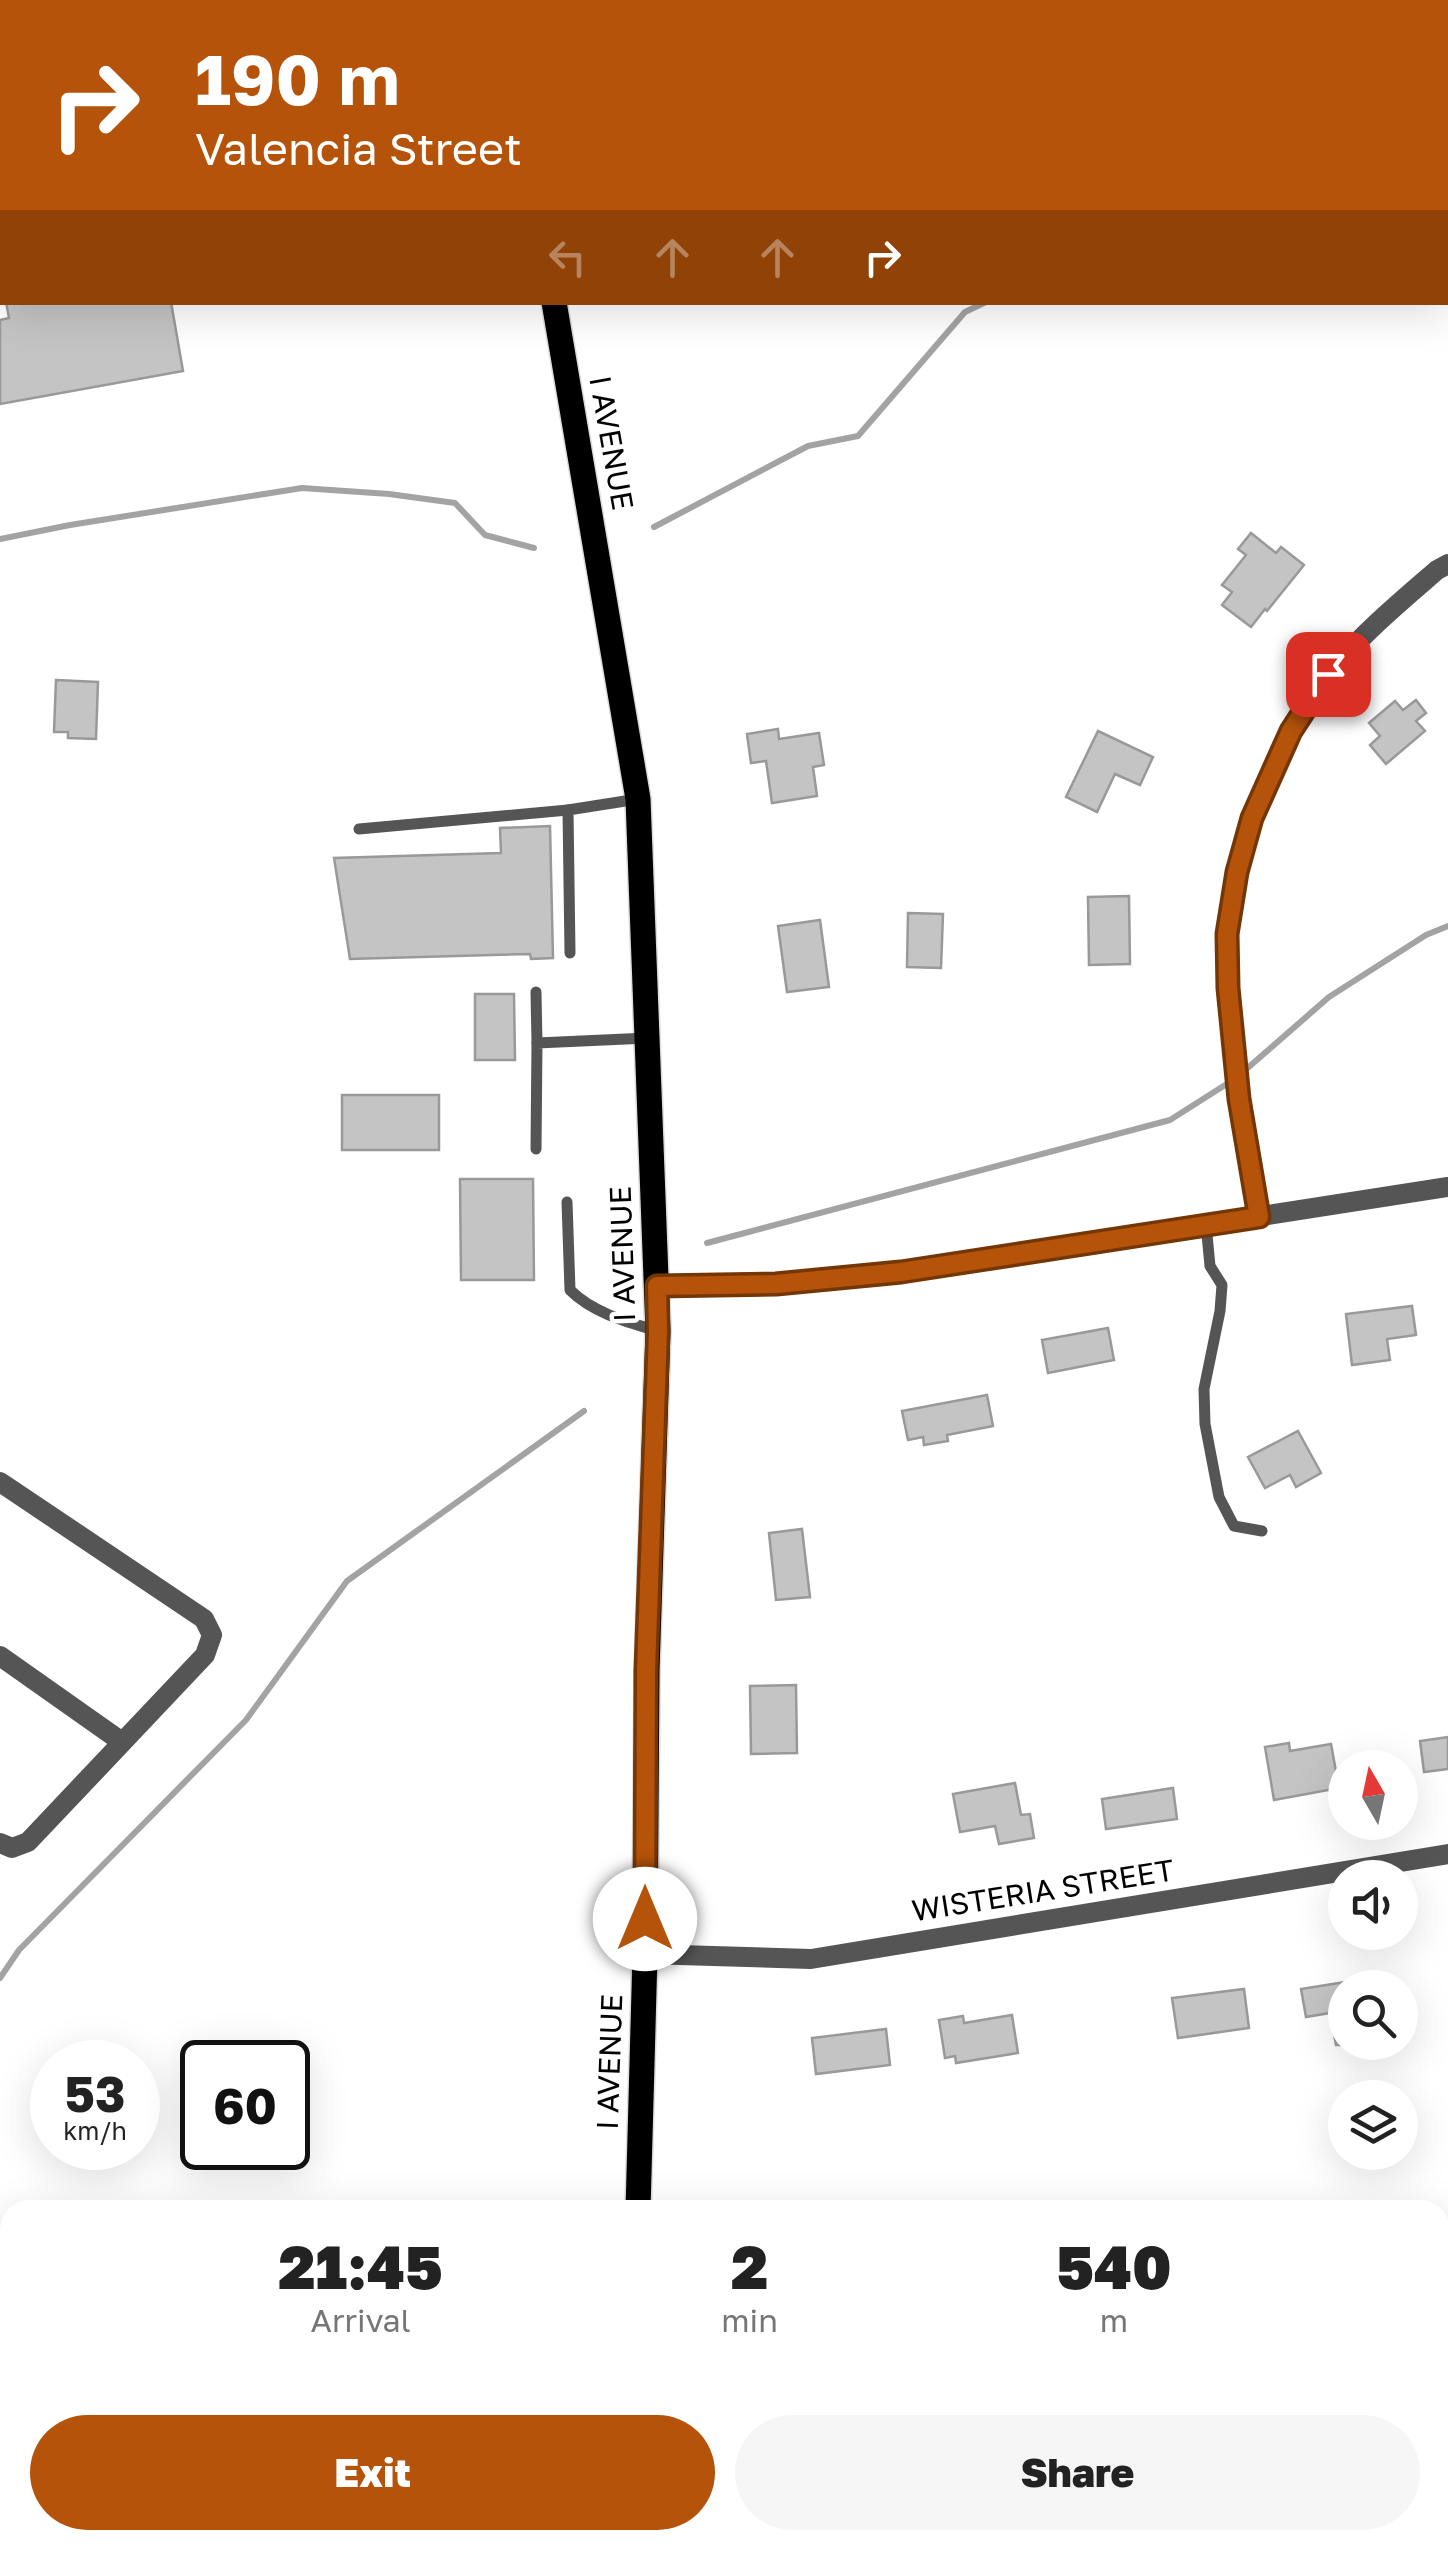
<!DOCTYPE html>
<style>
:root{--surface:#fff;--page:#f6f6f6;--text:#222;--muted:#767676;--accent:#b45309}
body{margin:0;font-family:"Golos Text",sans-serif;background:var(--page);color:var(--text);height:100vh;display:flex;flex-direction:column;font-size:38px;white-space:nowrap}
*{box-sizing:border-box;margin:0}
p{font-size:32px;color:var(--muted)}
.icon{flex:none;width:55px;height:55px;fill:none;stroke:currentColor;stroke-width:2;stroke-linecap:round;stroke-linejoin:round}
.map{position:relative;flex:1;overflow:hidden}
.drawer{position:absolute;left:0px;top:2200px;width:1450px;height:350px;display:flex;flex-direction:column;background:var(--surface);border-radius:30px 30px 0 0;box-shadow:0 10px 40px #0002}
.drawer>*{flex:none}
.guide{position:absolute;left:0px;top:0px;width:1450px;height:305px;box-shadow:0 10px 40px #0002;background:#b45309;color:#fff;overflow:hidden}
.needle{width:65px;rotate:351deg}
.buttons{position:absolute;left:1328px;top:1750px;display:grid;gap:20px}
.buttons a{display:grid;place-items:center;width:90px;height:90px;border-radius:50%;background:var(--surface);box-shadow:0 10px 40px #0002;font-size:50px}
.speed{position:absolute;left:30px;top:2040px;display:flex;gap:20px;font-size:50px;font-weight:700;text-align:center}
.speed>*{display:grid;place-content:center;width:130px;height:130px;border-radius:50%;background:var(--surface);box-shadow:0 10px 40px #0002;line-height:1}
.speed small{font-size:25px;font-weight:400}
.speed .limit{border:5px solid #111;border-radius:15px;background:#fff;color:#111}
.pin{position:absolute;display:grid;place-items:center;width:85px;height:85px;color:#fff;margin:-42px;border-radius:20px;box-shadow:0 5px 15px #0006}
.me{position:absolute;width:110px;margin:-55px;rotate:0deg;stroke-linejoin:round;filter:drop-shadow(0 0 8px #0008)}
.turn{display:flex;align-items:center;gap:35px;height:210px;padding:0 30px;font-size:45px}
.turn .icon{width:130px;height:130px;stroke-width:2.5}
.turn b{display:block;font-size:70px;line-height:85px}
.lanes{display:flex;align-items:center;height:95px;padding:0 30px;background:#0003;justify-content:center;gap:50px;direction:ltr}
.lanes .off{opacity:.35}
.eta{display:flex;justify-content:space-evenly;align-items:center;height:170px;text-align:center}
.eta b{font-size:60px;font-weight:800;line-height:70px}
.button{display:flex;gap:20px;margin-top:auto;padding:20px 30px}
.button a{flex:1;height:115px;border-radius:60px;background:var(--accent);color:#fff;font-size:40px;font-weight:800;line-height:115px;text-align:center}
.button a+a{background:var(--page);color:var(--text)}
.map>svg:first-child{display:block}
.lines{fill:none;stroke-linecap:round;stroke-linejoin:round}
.stream{stroke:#a3a3a3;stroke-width:6}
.building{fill:#c4c4c4;stroke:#999;stroke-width:2.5}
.primary-casing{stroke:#dbdbdb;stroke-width:28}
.service{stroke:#555;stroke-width:11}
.minor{stroke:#555;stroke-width:20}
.tertiary{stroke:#555;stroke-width:20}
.primary{stroke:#000;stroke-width:25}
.route-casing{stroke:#753606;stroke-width:25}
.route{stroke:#b45309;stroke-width:18}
.labels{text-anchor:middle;stroke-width:9;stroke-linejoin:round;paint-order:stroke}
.street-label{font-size:30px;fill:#000;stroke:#fff}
</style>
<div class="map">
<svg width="1448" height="2550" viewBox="0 0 1448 2550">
<rect width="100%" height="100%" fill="#fff"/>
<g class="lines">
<g class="stream">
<path d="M654,527L808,446L858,436L965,312L986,302"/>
<path d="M0,539L70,525L302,488L389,494L455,503L485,535L534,548"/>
<path d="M1243,1072L1329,997L1426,935L1448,926"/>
<path d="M707,1243L1170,1120L1233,1080"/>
<path d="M0,1978L19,1950L246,1720L347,1581L584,1411"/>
</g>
</g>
<g class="building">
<path d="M6,302H171L183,371L0,404V320L9,318Z"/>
<path d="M1251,533L1276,553L1281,547L1304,565L1267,611L1265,609L1251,627L1222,605L1232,592L1222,585L1246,555L1238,549Z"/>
<path d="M56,680L98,682L96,739L68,738V732H54Z"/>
<path d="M1416,700L1426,713L1416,721L1425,731L1386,764L1370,745L1380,736L1369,723L1395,701L1403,710Z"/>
<path d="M778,729L779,739L819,733L824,765L813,767L817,796L772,803L766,761L751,763L747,734Z"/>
<path d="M1098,731L1153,757L1140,785L1115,774L1097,812L1066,797Z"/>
<path d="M550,826L553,958L531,959L530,954L350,959L334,858L501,853L500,828Z"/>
<path d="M1129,896L1130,964L1089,965L1088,897Z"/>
<path d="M908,913L943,914L941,968L907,967Z"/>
<path d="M820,920L829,987L787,992L778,926Z"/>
<path d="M475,994H514L515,1060H475Z"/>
<rect x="342" y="1095" width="97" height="55"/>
<path d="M460,1179H533L534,1280H461Z"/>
<path d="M1412,1306L1416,1335L1387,1339L1390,1360L1352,1365L1346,1314Z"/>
<path d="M1108,1328L1114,1360L1048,1373L1042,1340Z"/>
<path d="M987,1395L993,1426L947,1435L948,1441L924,1445L923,1437L908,1440L902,1411Z"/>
<path d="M1298,1431L1321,1473L1296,1487L1290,1475L1265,1488L1248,1457Z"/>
<path d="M802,1529L810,1597L776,1600L769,1533Z"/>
<path d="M796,1685L797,1753L751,1754L750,1686Z"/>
<path d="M1448,1737V1769L1424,1772L1420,1741Z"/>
<path d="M1289,1743L1290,1751L1331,1744L1339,1788L1274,1800L1265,1747Z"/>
<path d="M1015,1783L1021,1815L1030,1814L1034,1838L999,1844L995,1826L960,1832L953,1794Z"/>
<path d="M1173,1788L1177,1819L1106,1829L1102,1799Z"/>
<path d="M1345,1982V2045H1336L1330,2013L1306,2017L1301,1989Z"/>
<path d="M1244,1989L1249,2028L1178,2038L1172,1998Z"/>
<path d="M1012,2015L1018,2053L956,2063L955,2056L945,2058L939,2020L963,2016L964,2023Z"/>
<path d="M886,2029L890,2065L816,2074L812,2038Z"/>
</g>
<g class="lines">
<defs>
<g id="primary">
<path d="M504,0V2"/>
<path d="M554,302L638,799L658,1331L647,1671L645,1954L638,2210"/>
<path d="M629,2550V2540"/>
</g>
</defs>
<use href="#primary" class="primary-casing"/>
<g class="service">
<path d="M439,0V2"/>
<path d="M359,829L568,810"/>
<path d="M570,953L568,810L638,799"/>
<path d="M536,992L537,1043"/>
<path d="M536,1149L537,1043L648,1038"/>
<path d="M567,1202L570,1290C593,1313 627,1322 658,1331"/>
<path d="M1206,1224L1210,1266L1222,1285L1220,1311L1204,1389L1205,1424L1219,1497L1234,1526L1262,1531"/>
</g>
<g class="minor">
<path d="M1259,1217C1248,1154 1239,1092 1232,1028C1229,998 1226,967 1227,937C1229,856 1280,732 1332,670C1363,633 1400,602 1437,570L1448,564"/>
<path d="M657,1286L776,1284L901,1272L1448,1187"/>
<path d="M0,1482L204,1619L212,1635L205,1655L28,1842L12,1848L0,1843"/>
<path d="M0,1656L122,1742"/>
<path d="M645,1954L811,1959L1448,1854"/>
</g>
<g class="tertiary">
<path d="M1058,2L1065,0"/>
<path d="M0,210H2"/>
</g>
<use href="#primary" class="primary"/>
</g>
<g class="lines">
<defs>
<path id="route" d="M645,1919L646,1671L658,1331L657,1286L776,1284L901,1272L1259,1217L1239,1099L1228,988L1227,934L1237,872L1252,818L1291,731L1328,674"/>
</defs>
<use href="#route" class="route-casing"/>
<use href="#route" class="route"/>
</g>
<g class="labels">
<g class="street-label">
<text transform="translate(611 443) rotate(80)" y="10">I AVENUE</text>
<text transform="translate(623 1254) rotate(-92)" y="10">I AVENUE</text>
<text transform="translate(1043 1891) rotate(-9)" y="10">WISTERIA STREET</text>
<text transform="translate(610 2062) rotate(-88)" y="10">I AVENUE</text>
</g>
</g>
</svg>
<div class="buttons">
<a><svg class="needle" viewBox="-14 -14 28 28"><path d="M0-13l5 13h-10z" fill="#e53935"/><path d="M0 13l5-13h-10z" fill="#767676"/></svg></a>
<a><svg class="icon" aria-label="sound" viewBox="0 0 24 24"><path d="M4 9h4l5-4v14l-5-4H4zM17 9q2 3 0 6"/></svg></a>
<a><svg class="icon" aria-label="search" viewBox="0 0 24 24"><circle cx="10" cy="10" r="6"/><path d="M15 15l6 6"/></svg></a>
<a><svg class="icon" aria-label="layers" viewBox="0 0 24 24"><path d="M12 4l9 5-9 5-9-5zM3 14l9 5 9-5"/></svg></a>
</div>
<div class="speed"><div>53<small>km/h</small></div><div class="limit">60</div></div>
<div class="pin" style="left:1328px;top:674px;background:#d93025"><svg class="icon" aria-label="arrive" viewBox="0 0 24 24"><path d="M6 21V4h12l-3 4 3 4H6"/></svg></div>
<svg class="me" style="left:645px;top:1919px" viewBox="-20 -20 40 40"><circle r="19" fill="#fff"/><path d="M0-13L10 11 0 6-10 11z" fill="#b45309"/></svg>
<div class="guide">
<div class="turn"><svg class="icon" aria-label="right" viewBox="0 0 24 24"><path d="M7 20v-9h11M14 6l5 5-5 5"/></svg><div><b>190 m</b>Valencia Street</div></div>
<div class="lanes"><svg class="icon off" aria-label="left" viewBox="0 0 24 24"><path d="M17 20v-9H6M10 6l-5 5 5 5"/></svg><svg class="icon off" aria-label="ahead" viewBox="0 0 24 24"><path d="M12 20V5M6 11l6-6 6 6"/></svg><svg class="icon off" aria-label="ahead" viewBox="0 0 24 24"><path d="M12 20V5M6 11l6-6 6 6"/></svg><svg class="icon" aria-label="right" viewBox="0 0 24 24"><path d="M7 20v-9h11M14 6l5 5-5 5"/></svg></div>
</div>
<section class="drawer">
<div class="eta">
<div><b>21:45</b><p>Arrival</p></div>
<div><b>2</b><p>min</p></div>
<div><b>540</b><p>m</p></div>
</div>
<div class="button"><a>Exit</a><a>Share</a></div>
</section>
</div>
